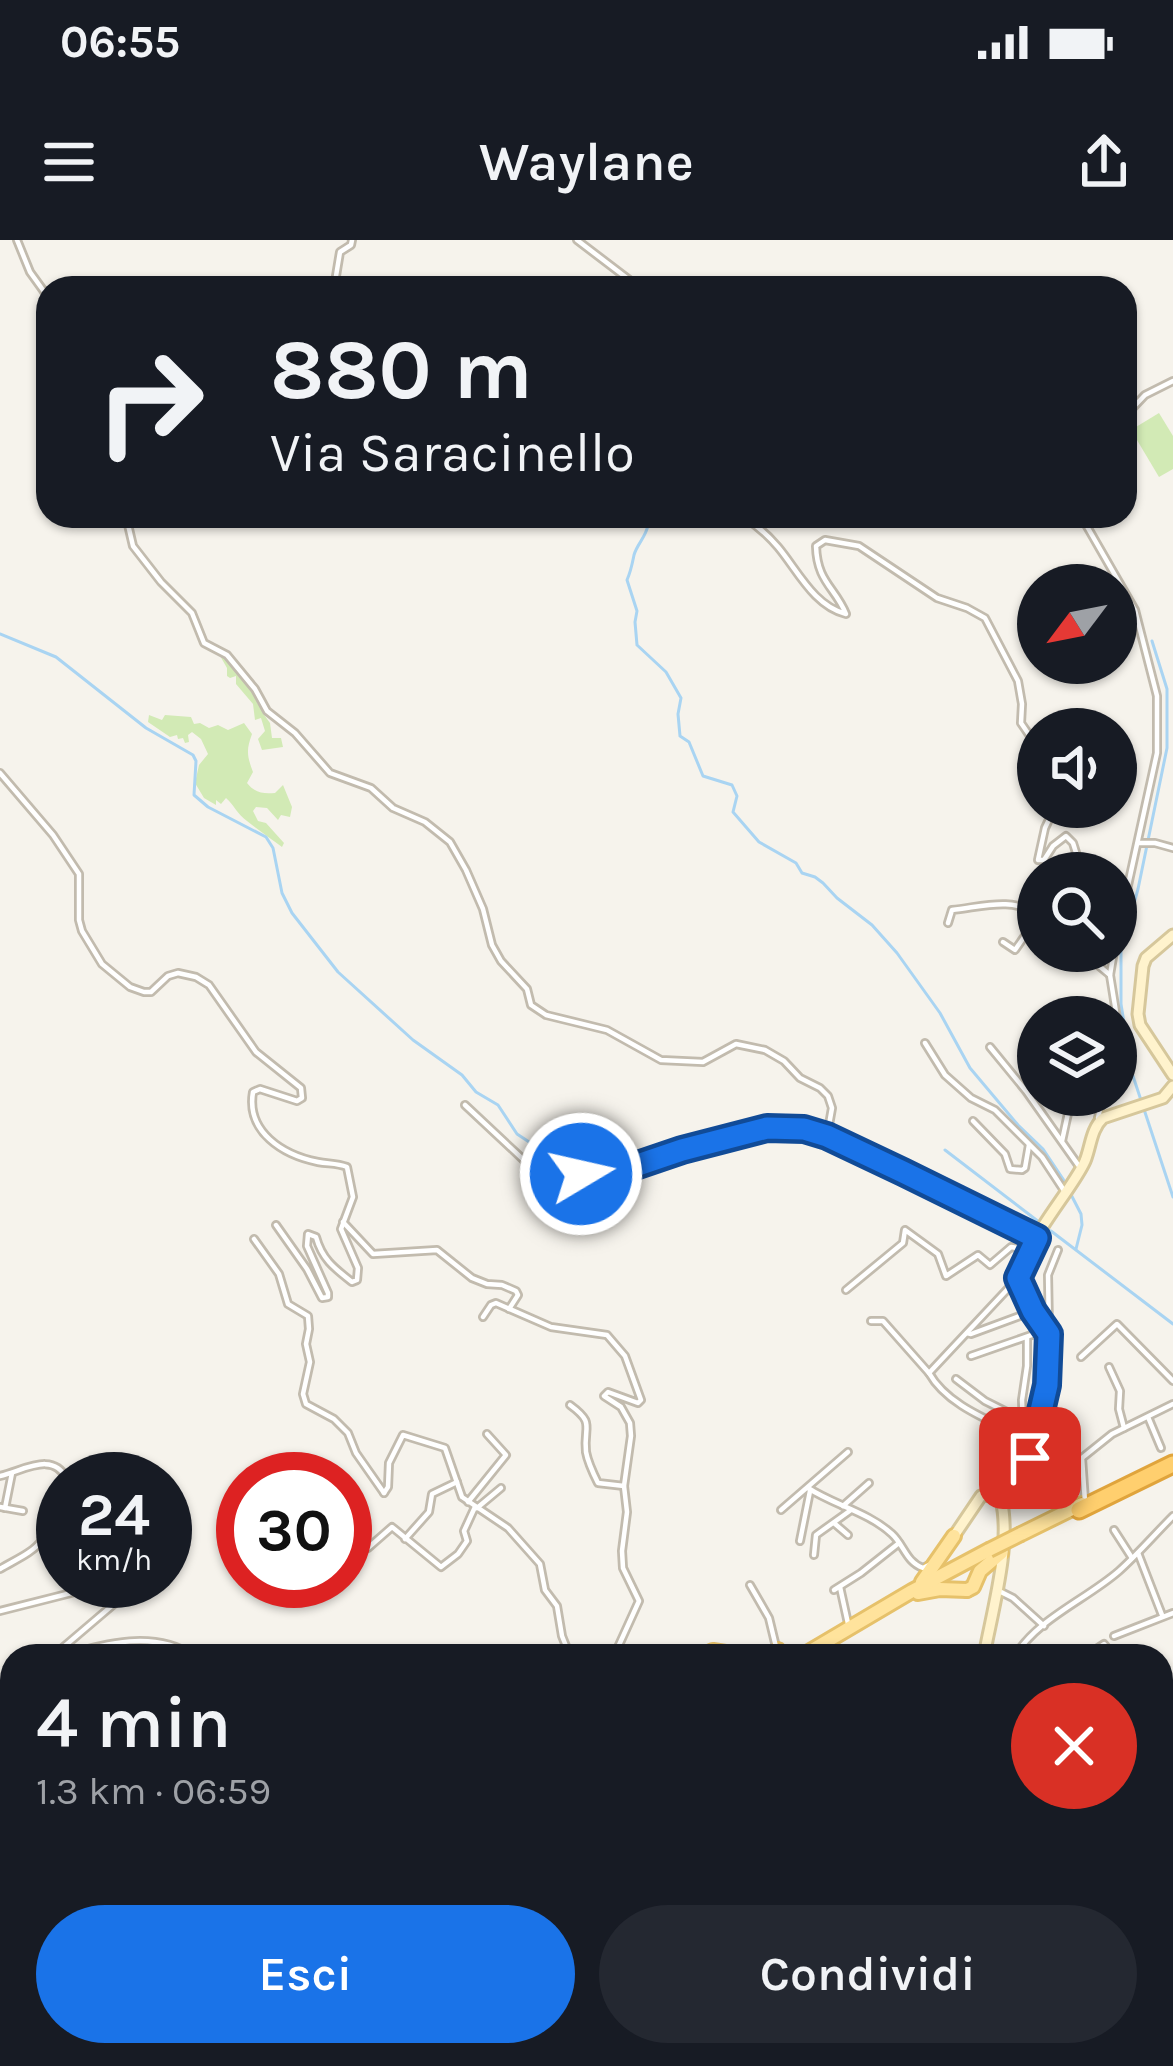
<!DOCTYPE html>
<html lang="it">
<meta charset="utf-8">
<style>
:root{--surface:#171b24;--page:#242831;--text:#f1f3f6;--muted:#9ea1a6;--accent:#1a73e8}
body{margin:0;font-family:Karla,sans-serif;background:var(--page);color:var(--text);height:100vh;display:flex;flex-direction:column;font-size:45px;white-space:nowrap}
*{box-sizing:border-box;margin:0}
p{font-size:39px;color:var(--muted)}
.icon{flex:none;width:66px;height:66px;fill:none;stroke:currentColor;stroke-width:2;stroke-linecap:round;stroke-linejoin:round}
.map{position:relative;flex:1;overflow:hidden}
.drawer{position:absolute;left:0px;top:1404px;width:1173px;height:423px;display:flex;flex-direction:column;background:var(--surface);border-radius:36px 36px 0 0;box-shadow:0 3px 9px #0004}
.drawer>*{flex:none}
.hud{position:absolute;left:36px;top:36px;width:1101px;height:252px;border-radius:36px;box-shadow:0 3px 9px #0004;background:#171b24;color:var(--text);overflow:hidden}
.needle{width:78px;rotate:238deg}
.fabs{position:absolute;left:1017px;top:324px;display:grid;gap:24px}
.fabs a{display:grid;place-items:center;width:120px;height:120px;border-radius:50%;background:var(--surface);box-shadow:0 3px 9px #0004;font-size:60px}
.speed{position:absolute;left:36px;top:1212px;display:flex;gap:24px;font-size:60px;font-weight:700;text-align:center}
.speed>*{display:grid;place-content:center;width:156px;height:156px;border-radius:50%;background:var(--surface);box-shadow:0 3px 9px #0004;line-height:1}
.speed small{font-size:30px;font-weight:400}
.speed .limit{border:18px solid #d22;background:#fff;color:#111}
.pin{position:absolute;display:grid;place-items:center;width:102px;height:102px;color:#fff;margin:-51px;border-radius:24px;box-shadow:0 6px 18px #0006}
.me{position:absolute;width:132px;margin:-66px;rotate:81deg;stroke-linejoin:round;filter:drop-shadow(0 0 9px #0008)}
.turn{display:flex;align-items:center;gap:42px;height:252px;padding:0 36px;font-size:54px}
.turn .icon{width:156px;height:156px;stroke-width:2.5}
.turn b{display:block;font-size:84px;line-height:102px}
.round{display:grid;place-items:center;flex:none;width:126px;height:126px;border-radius:63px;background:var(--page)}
.summary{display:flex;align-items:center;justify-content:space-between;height:204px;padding:0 36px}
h1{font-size:72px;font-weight:600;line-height:90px}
.action{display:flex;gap:24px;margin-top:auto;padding:24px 36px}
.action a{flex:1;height:138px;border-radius:72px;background:var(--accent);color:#fff;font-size:48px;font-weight:600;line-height:138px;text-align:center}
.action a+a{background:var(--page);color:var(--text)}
.status{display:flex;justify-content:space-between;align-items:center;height:84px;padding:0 60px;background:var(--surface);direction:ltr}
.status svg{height:33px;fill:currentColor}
header{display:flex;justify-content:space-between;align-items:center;height:156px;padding:0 36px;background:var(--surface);font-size:54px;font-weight:600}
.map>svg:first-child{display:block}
.green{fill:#d2eab5}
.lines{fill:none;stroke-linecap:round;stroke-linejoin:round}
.stream{stroke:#a9d4f2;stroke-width:3}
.taxiway{stroke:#c8c6c3;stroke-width:10}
.runway{stroke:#c8c6c3;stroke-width:24}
.street-casing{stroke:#c2bbae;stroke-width:10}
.secondary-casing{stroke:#d6c79b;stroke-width:15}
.primary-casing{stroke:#e6c16a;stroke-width:18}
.highway-casing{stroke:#e0a43c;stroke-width:21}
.street{stroke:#fff;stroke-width:4.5}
.secondary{stroke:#fff3cd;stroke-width:9}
.primary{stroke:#ffe39c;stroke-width:12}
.highway{stroke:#ffcf6e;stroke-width:15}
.secondary-bridge-casing{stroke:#d6c79b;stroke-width:15;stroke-linecap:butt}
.primary-bridge-casing{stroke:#e6c16a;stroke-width:18;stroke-linecap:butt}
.secondary-bridge{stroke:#fff3cd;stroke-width:9}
.primary-bridge{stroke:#ffe39c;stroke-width:12}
.route-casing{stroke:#114b97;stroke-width:30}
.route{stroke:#1a73e8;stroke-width:21}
</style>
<div class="status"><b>06:55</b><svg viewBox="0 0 49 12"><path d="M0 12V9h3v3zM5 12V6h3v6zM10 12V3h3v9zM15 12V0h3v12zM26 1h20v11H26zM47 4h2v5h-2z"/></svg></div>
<header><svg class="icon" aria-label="menu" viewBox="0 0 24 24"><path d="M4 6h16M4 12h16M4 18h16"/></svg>Waylane<svg class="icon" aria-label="share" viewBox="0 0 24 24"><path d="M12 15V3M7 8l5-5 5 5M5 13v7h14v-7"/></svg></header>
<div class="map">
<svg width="1173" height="1826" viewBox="0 0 1173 1826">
<rect width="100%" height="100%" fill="#f6f3ec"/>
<g class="green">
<path d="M1159,173L1173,196V229L1159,237L1131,190Z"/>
<path d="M219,414H224L239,437L244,438L259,460L257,463L264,470L262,472L270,483L272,498H281L283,507L262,510L258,499L265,491L261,478L255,480L253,464L236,444V436L230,438L227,436V428Z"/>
<path d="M149,475L162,480L165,475L191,477L194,484L200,483L209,488L218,485L228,490L244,483L252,494C246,510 247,516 253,532L247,543C255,553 263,554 275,553L283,545L292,567L290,577L281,575L278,580L267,568L256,567L253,571L258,581L266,583L284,603L282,607C270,598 258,590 247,581C237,574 235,566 226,558L221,564L216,560V565L204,558L195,543L199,525L208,514L201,499L192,492L188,495L189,502L185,503L183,498L178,499L177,495L170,497L148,482Z"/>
<path d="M1161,1601L1173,1613V1680L1163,1682L1161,1681Z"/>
<path d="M1173,1684V1787L1170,1766L1161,1767V1695Z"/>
</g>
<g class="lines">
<g class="stream">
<path d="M638,276L648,285C646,297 637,304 634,315C632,325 631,331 627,340L637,371L635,382L637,405L666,432L681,458L678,474L680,496L689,502L703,536L732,545L737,556L733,572L759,602L796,623L802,633L815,637L823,643L837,658L872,685L897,713L940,773L970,828L1018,885L1043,909L1063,939L1081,974L1082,985L1076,1009"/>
<path d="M0,394L56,417L146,488L193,515L196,521L194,555L208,567L266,597L273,608L282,653L292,673L338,732L413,800L462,835L476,852L498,865L517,894L555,919L584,927L618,923L756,881L776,878L805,879L938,936L1049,990"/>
<path d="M1152,401L1167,449V508L1138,649L1121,710V764L1132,833L1173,957"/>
<path d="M945,910L1039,982"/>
<path d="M1051,991L1173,1084"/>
</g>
<path class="taxiway" d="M1050,1824L1057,1815"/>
<g class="runway">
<path d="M1126,1815L1128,1826"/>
<path d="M1169,1826L1173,1819"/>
</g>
<defs>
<g id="street">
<path d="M17,0L30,32L48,57"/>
<path d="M577,0L640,48"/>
<path d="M334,48L340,12L351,5L352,0"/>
<path d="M1125,176L1145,155L1173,141"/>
<path d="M126,276L133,306L161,342L192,373L204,403L227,415L255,449L267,471L295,493L330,533L371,548L393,568L425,582L450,602L466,630L483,669L492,705L501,721L527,749L531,765L546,775L607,790L661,820L703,822L736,804L765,810L784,821L800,838L820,848L828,856L832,868L827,896"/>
<path d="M742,276C755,284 768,295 778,307C798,331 814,366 846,374C835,347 817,342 816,306L825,300L859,306L937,358L967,368L985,378L1018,441L1022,464L1021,483L1032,499L1028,514L1038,546"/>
<path d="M1002,276L1027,280L1035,276"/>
<path d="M1053,276H1061"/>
<path d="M1081,276L1135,370L1157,456V513L1116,700"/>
<path d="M0,533L53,595L79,634V680L82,691L102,724L130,747L144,752H151L168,736L178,733L196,737L209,745L256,812L301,848L302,858L297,861L260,849L253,852C246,892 283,915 318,922C329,924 337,923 347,927L353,957L341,989L358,1028L357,1040L352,1042C334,1028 322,1019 316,997L308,994L307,1006L328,1053V1057L322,1058L307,1029L276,985"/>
<path d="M1055,567L1045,588L1038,620H1044L1053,606L1066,596L1073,603L1079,622L1091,633"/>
<path d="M1139,603H1155L1173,608"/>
<path d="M948,683L952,670C982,667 1012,656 1038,675"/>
<path d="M1003,702L1015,710L1038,677"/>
<path d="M1081,711L1110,735"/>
<path d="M1114,711L1110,735L1120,797L1116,812"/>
<path d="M925,803L945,835L971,858L995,870L1042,917L1065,952"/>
<path d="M990,807L1026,851L1081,929"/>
<path d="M465,865L528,924L545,931L561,933H611L683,910L767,888L804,889L827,896L903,932L1037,997"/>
<path d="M1098,878L1103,855"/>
<path d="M973,881L1005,914L1010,929L1022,930L1025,928L1029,905"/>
<path d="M1062,901L1072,855"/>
<path d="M343,982L373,1014L437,1010L472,1038L487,1044L502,1045L516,1051L518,1055L509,1069"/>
<path d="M254,999L279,1034L288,1064L308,1076L309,1089L306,1104L310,1122L303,1154L306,1164L334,1179L348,1193L356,1213L384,1253"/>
<path d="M846,1050L903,1003L905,990L938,1014L946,1036L978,1015L990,1025L1011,1007L1030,1010"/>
<path d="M483,1077L491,1065L496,1063L551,1087L607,1095L625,1116L641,1160L638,1163L608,1152L604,1156L621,1167L630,1183L631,1196L624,1246L627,1272L622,1311L623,1328L639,1361L614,1416"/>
<path d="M871,1081H883L929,1133L1018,1038"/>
<path d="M1049,1088L1048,1035L1058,1010"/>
<path d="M967,1093L971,1094L1033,1071"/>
<path d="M971,1116L1046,1090"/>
<path d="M1081,1117L1117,1084L1173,1141"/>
<path d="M1109,1127L1120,1151L1119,1169L1124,1188"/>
<path d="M929,1133C947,1165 989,1180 1021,1196"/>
<path d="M956,1139L985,1161L1023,1180"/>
<path d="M570,1165C596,1184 583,1186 586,1212C588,1223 593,1233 598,1243L624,1246"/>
<path d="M1148,1177L1161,1208"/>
<path d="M1069,1178V1224L1082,1218"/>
<path d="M1030,1218L1069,1224"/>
<path d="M1021,1235L1008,1223L1023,1187L1022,1160L1027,1126V1098"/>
<path d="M0,1236C25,1230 53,1211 67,1239"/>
<path d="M808,1248C834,1265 868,1272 892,1294C904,1305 906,1322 923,1328L929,1325"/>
<path d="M384,1253L388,1247L389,1223L403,1195L445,1208L462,1257L508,1288L540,1324L545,1350L557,1366L562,1396L570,1416"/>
<path d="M468,1262L506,1215L487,1194"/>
<path d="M1085,1262L1082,1218L1112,1194L1173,1164"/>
<path d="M843,1266L869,1243"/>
<path d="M0,1267L23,1271"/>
<path d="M5,1268L12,1233"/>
<path d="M477,1268L501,1248"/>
<path d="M781,1270L848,1212"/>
<path d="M834,1283L848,1295"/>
<path d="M1114,1290L1132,1318"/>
<path d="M405,1299L429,1272L432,1254L457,1242"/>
<path d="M352,1301L368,1308L392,1287L441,1327L458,1314L467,1301L464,1291L475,1267"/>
<path d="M800,1301L810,1251"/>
<path d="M1138,1313L1162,1375"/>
<path d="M814,1315L816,1295L851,1270"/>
<path d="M0,1329C13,1321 33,1313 42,1300C52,1286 49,1272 63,1254"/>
<path d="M750,1345L769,1378L777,1411"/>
<path d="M840,1347L849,1388"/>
<path d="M834,1350L861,1333L899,1303"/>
<path d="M997,1350L1013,1358L1044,1386"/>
<path d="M0,1371L79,1351L92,1341"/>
<path d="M1114,1396L1173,1373"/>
<path d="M53,1416L141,1341"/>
<path d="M64,1416C104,1403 156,1390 193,1416"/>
<path d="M1015,1416C1037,1379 1087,1359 1119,1331C1138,1314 1155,1294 1173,1276"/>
<path d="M1086,1416L1104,1404L1108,1409V1416"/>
<path d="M1165,1493L1171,1509"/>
<path d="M1161,1495L1173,1490"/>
<path d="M1161,1523V1524"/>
<path d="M0,1539L12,1556"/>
<path d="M1161,1560L1173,1550"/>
<path d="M1161,1583L1173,1573"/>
<path d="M1161,1584L1173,1592"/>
<path d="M1161,1596L1173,1608"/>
<path d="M0,1667L12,1673"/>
<path d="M0,1699L12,1701"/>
<path d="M0,1787L12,1791"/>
<path d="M0,1810L12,1804"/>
<path d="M709,1815L711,1826"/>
<path d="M892,1825L901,1826"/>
<path d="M388,1826L392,1815"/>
<path d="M426,1826L429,1820"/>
<path d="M475,1826L482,1815"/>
<path d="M922,1826L929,1821L930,1815"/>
</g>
<g id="secondary">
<path d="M1173,695L1146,718L1143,726L1138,774L1140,785L1173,835"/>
<path d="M1001,1260L1026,1228L1047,1145L1049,1094L1021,1047C1013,1013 1071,953 1085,921C1091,906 1091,889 1103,878L1163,858L1173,846"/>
<path d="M954,1296L981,1256L993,1254L1001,1260"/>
<path d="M984,1416C992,1372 1012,1302 1001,1260"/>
<path d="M0,1772L12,1777"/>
<path d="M874,1815L883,1826"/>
<path d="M157,1826L190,1818L237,1826"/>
<path d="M856,1826L862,1815"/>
</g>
<g id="primary">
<path d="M1021,1294L1082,1264"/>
<path d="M922,1342L954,1296"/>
<path d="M967,1350L973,1347L980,1331L1001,1313"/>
<path d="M918,1353L940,1349L967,1350"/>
<path d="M778,1410L782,1416"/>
<path d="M702,1416L713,1411L744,1416"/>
<path d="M802,1416L912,1351L989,1310"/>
</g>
<g id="highway">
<path d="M1079,1270L1173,1224"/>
<path d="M128,1815L164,1816L175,1821"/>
<path d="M897,1816V1815"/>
<path d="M88,1826L98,1815"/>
</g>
</defs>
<use href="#street" class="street-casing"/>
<use href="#secondary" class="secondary-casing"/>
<use href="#primary" class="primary-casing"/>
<use href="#highway" class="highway-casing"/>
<use href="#street" class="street"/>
<use href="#secondary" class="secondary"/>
<use href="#primary" class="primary"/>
<use href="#highway" class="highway"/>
<defs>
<path id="secondary-bridge" d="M78,1815L102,1825"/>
<path id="primary-bridge" d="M989,1310L1021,1294"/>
</defs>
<use href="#secondary-bridge" class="secondary-bridge-casing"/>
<use href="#primary-bridge" class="primary-bridge-casing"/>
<use href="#secondary-bridge" class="secondary-bridge"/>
<use href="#primary-bridge" class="primary-bridge"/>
</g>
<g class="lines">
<defs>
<path id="route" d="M581,934L626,929L682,910L767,888L804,889L827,896L903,932L1037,998L1018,1038L1033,1071L1049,1094L1047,1145L1030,1218"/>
</defs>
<use href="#route" class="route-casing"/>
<use href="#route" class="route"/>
</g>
</svg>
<div class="fabs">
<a><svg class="needle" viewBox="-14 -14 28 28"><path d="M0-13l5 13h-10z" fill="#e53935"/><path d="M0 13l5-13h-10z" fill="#9ea1a6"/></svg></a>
<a><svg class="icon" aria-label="sound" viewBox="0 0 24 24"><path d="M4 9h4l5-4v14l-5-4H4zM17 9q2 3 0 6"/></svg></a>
<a><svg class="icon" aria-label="search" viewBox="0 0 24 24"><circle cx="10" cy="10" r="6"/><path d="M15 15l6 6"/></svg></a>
<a><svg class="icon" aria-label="layers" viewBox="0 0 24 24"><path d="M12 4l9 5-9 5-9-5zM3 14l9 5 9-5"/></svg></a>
</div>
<div class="speed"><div>24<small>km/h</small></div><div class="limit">30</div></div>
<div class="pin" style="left:1030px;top:1218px;background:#d93025"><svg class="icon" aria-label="arrive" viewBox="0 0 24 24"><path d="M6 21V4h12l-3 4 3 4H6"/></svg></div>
<svg class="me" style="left:581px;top:934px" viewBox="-20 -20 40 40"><circle r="17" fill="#1a73e8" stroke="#fff" stroke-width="3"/><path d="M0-11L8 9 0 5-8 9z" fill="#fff"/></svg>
<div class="hud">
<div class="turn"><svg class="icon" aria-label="right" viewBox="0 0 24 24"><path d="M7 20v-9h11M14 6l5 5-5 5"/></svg><div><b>880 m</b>Via Saracinello</div></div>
</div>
<section class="drawer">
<div class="summary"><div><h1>4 min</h1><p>1.3 km · 06:59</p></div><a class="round" style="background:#d93025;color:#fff"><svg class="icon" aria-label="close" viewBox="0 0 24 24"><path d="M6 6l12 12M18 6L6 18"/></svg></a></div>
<div class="action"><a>Esci</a><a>Condividi</a></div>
</section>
</div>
